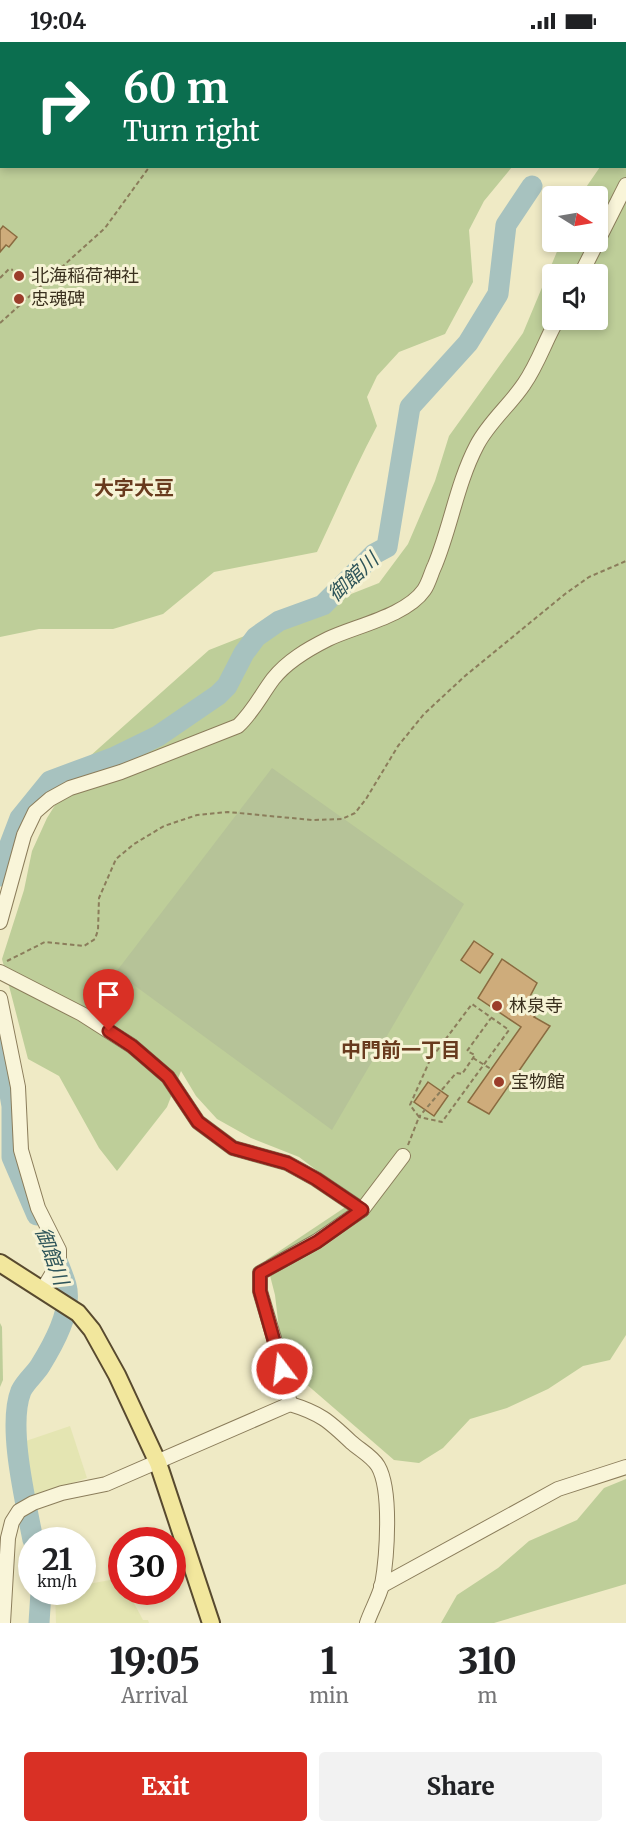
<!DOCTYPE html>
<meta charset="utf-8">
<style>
:root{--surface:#fff;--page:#f2f2f2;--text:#202124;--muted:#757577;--accent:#d93025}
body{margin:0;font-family:Merriweather,"Noto Sans JP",serif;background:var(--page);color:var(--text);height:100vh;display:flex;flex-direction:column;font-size:22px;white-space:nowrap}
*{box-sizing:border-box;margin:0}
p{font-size:20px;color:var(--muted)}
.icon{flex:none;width:33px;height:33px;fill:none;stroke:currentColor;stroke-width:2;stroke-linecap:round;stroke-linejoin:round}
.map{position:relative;height:1581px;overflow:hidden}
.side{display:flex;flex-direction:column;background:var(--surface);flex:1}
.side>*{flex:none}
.guide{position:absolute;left:0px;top:0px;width:627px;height:126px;box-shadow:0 3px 9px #0003;background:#0b6e4f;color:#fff;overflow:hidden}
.needle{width:39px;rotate:101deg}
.buttons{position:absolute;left:542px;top:144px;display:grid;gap:12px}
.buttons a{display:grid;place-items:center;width:66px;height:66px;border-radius:6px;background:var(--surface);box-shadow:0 3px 9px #0003;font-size:30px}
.speed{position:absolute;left:18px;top:1485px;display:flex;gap:12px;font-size:30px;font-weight:700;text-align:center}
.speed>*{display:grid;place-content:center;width:78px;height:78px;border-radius:50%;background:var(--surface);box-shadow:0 3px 9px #0003;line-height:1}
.speed small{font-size:15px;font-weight:400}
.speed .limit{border:9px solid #d22;background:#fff;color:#111}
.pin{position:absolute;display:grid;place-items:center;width:51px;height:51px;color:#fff;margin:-62px -26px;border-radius:50% 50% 50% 0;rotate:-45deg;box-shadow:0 0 6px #0007}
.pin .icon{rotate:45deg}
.me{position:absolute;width:66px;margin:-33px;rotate:345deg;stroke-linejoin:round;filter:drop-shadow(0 0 4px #0008)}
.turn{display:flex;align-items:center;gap:21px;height:126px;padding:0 24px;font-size:27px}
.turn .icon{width:78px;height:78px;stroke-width:2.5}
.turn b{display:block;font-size:42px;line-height:51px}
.eta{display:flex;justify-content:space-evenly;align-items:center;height:102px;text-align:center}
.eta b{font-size:36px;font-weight:800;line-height:42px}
.primary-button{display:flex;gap:12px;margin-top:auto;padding:12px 24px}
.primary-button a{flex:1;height:69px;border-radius:6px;background:var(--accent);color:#fff;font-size:24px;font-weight:800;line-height:69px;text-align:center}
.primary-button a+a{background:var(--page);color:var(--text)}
.status{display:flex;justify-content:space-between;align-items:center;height:42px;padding:0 30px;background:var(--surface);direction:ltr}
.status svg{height:16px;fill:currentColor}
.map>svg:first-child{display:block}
.farmland{fill:#e4e5b2}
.green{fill:#bece99;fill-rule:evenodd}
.cemetery{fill:#b6c398}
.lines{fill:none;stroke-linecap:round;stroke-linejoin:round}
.river{stroke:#a7c2bf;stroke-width:21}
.building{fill:#ceac7b;stroke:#8a6b40;stroke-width:1.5}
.minor-casing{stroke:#8b7d5b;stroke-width:16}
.major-casing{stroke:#584a2f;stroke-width:20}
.path{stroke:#8b7d5b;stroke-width:2;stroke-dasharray:4.5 3;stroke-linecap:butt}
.minor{stroke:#f9f5d9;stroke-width:14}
.major{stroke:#f2e79d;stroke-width:16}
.route-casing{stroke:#8d1f18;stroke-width:15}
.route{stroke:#d93025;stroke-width:10}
.poi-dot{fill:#9b3d2a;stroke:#f6f3d5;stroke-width:2}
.labels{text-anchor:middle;stroke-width:6;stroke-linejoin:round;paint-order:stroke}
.poi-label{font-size:18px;fill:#3b311f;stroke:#f6f3d5;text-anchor:start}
.neighbourhood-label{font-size:20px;font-weight:bold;fill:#683a1d;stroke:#f6f3d5}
.water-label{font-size:20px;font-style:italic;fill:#2e555a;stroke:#f6f3d5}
</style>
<div class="status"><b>19:04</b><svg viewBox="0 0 49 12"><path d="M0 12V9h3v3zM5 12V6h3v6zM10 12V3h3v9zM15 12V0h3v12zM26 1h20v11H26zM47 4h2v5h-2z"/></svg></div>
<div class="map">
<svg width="626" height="1581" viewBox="0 0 626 1581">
<rect width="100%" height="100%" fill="#efeac5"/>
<g class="farmland">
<path d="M70,1384L87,1436L27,1456L20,1401Z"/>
<path d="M121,1536L122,1550H128L143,1578H148L149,1581H56L55,1550H82L83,1543Z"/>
</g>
<g class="green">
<path d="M0,0H626V2H2V124L512,125L484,159L469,188L473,240L445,292L399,310L377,334L367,355L377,384C355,425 337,468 317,510L214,530L163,572L113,587H39L0,595Z"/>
<path d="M626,86V1293L610,1318L583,1324L548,1347L507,1366L470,1377L443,1406L419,1421L394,1418L290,1328L279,1287L275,1253L266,1218L356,1158L299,1115L251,1096L217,1077L196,1054L181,1029L167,1065L117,1129L99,1106L59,1034L28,1017L2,917L24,848L32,809L47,776L80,723L209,608L379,541L408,502L435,439L449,394L523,291L561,200H597V154H580L600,125L626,124ZM552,232H597V278H552Z"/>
<path d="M0,1281L2,1285L3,1338L0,1345Z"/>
<path d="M626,1437V1542L494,1581H441L457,1553L498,1526L529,1499L577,1478L604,1446Z"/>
</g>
<path class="cemetery" d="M272,726L464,862L332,1088L116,930Z"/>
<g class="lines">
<g class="river">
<path d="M0,834L4,818L20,776L50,739L115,715L158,694L218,653L227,644L244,611L256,595L279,579L323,563L374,512L387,505L410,365L468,301L498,252L506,183L532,144"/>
<path d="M0,994L12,1064V1115L37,1173"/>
<path d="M33,1498C26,1461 7,1384 21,1349C25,1340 35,1332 40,1324C53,1303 73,1268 66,1243C62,1230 56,1217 51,1204"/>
<path d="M39,1581L41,1550"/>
</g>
</g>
<g class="building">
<path d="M3,184L17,195L9,205L6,203L0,210V188Z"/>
<path d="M19,229L24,233L20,238L15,235Z"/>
<path d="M474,899L493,912L480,931L461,918Z"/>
<path d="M502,917L537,941L525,964L538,970L534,975L550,984L489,1072L468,1060L521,985L478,956Z"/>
<path d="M428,1040L448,1054L434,1074L414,1060Z"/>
</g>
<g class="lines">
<defs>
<g id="minor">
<path d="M26,2L27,0"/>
<path d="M0,92L2,90"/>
<path d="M581,232L626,143"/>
<path d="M0,880L24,793L35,770L50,757L70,746L121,730L238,684C253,670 261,653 273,637C287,619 308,607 328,597C355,584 406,574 424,548C429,541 431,531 435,523C451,484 457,441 477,403C489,380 510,363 524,342C538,322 545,299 557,278"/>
<path d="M0,930L82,972L132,1004L168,1035L198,1080L233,1106L287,1121L316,1137L362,1168"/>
<path d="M0,956L18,1045L21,1108L38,1166L59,1208V1217L55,1227L43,1247"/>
<path d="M290,1362L279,1313L260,1249V1231L317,1199L362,1168L403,1114"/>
<path d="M381,1544L558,1447L626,1425"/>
<path d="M3,1581L8,1496L12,1480L19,1469L33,1461L62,1451L106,1442L290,1362C320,1371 329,1379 351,1400C360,1408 372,1414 378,1424C392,1448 387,1515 382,1543C379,1555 371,1569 367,1581"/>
</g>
<path id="major" d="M0,1221L78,1271L92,1288L117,1333L158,1421L211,1581"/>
</defs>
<use href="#minor" class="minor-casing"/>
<use href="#major" class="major-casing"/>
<g class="path">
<path d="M86,1L87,2"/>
<path d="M108,2V0"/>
<path d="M0,236L9,227L13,228"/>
<path d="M0,281L105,186L150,124"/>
<path d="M7,919L45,900L84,904L95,897L98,888L99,856L116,817L134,802L164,784L197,773L228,770L312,778L342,777L355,771L366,757L398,704L424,672L465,634L565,552L589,535L626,519"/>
<path d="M473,1016L491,1027"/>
<path d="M408,1103L419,1075L410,1063L430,1018L472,962L509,988L442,1080L419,1075L456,1031L462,1032L475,1013L467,1009L491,976"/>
</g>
<use href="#minor" class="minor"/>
<use href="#major" class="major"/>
</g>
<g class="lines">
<defs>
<path id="route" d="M109,989L132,1004L168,1035L198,1080L233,1106L287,1121L316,1137L362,1168L317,1200L260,1231V1249L282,1327"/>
</defs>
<use href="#route" class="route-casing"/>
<use href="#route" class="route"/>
</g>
<g class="poi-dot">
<circle cx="19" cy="234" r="6"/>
<circle cx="19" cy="257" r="6"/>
<circle cx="497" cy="964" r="6"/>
<circle cx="499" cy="1040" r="6"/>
</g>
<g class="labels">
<g class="poi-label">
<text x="31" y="240">北海稲荷神社</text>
<text x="31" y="263">忠魂碑</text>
<text x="509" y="970">林泉寺</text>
<text x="511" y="1046">宝物館</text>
</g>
<g class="neighbourhood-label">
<text x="134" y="453">大字大豆</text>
<text x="401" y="1015">中門前一丁目</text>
</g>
<g class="water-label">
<text transform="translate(353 535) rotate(-43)" y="7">御館川</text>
<text transform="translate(52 1214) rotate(70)" y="7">御館川</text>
</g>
</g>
</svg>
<div class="buttons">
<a><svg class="needle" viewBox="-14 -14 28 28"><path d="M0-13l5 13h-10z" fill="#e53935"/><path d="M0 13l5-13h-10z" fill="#757577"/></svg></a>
<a><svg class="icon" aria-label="sound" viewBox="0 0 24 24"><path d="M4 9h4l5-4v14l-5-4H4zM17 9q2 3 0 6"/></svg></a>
</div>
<div class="speed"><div>21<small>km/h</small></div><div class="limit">30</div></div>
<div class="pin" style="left:109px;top:989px;background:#d93025"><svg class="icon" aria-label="arrive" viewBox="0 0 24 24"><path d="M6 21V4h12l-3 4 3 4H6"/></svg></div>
<svg class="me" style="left:282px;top:1327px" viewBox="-20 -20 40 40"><circle r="17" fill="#d93025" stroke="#fff" stroke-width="3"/><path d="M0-11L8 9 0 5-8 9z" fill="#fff"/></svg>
<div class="guide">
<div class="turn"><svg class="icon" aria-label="right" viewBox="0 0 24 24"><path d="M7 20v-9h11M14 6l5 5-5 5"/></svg><div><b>60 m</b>Turn right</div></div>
</div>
</div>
<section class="side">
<div class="eta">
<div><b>19:05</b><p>Arrival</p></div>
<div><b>1</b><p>min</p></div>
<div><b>310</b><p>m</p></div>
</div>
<div class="primary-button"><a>Exit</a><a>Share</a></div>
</section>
